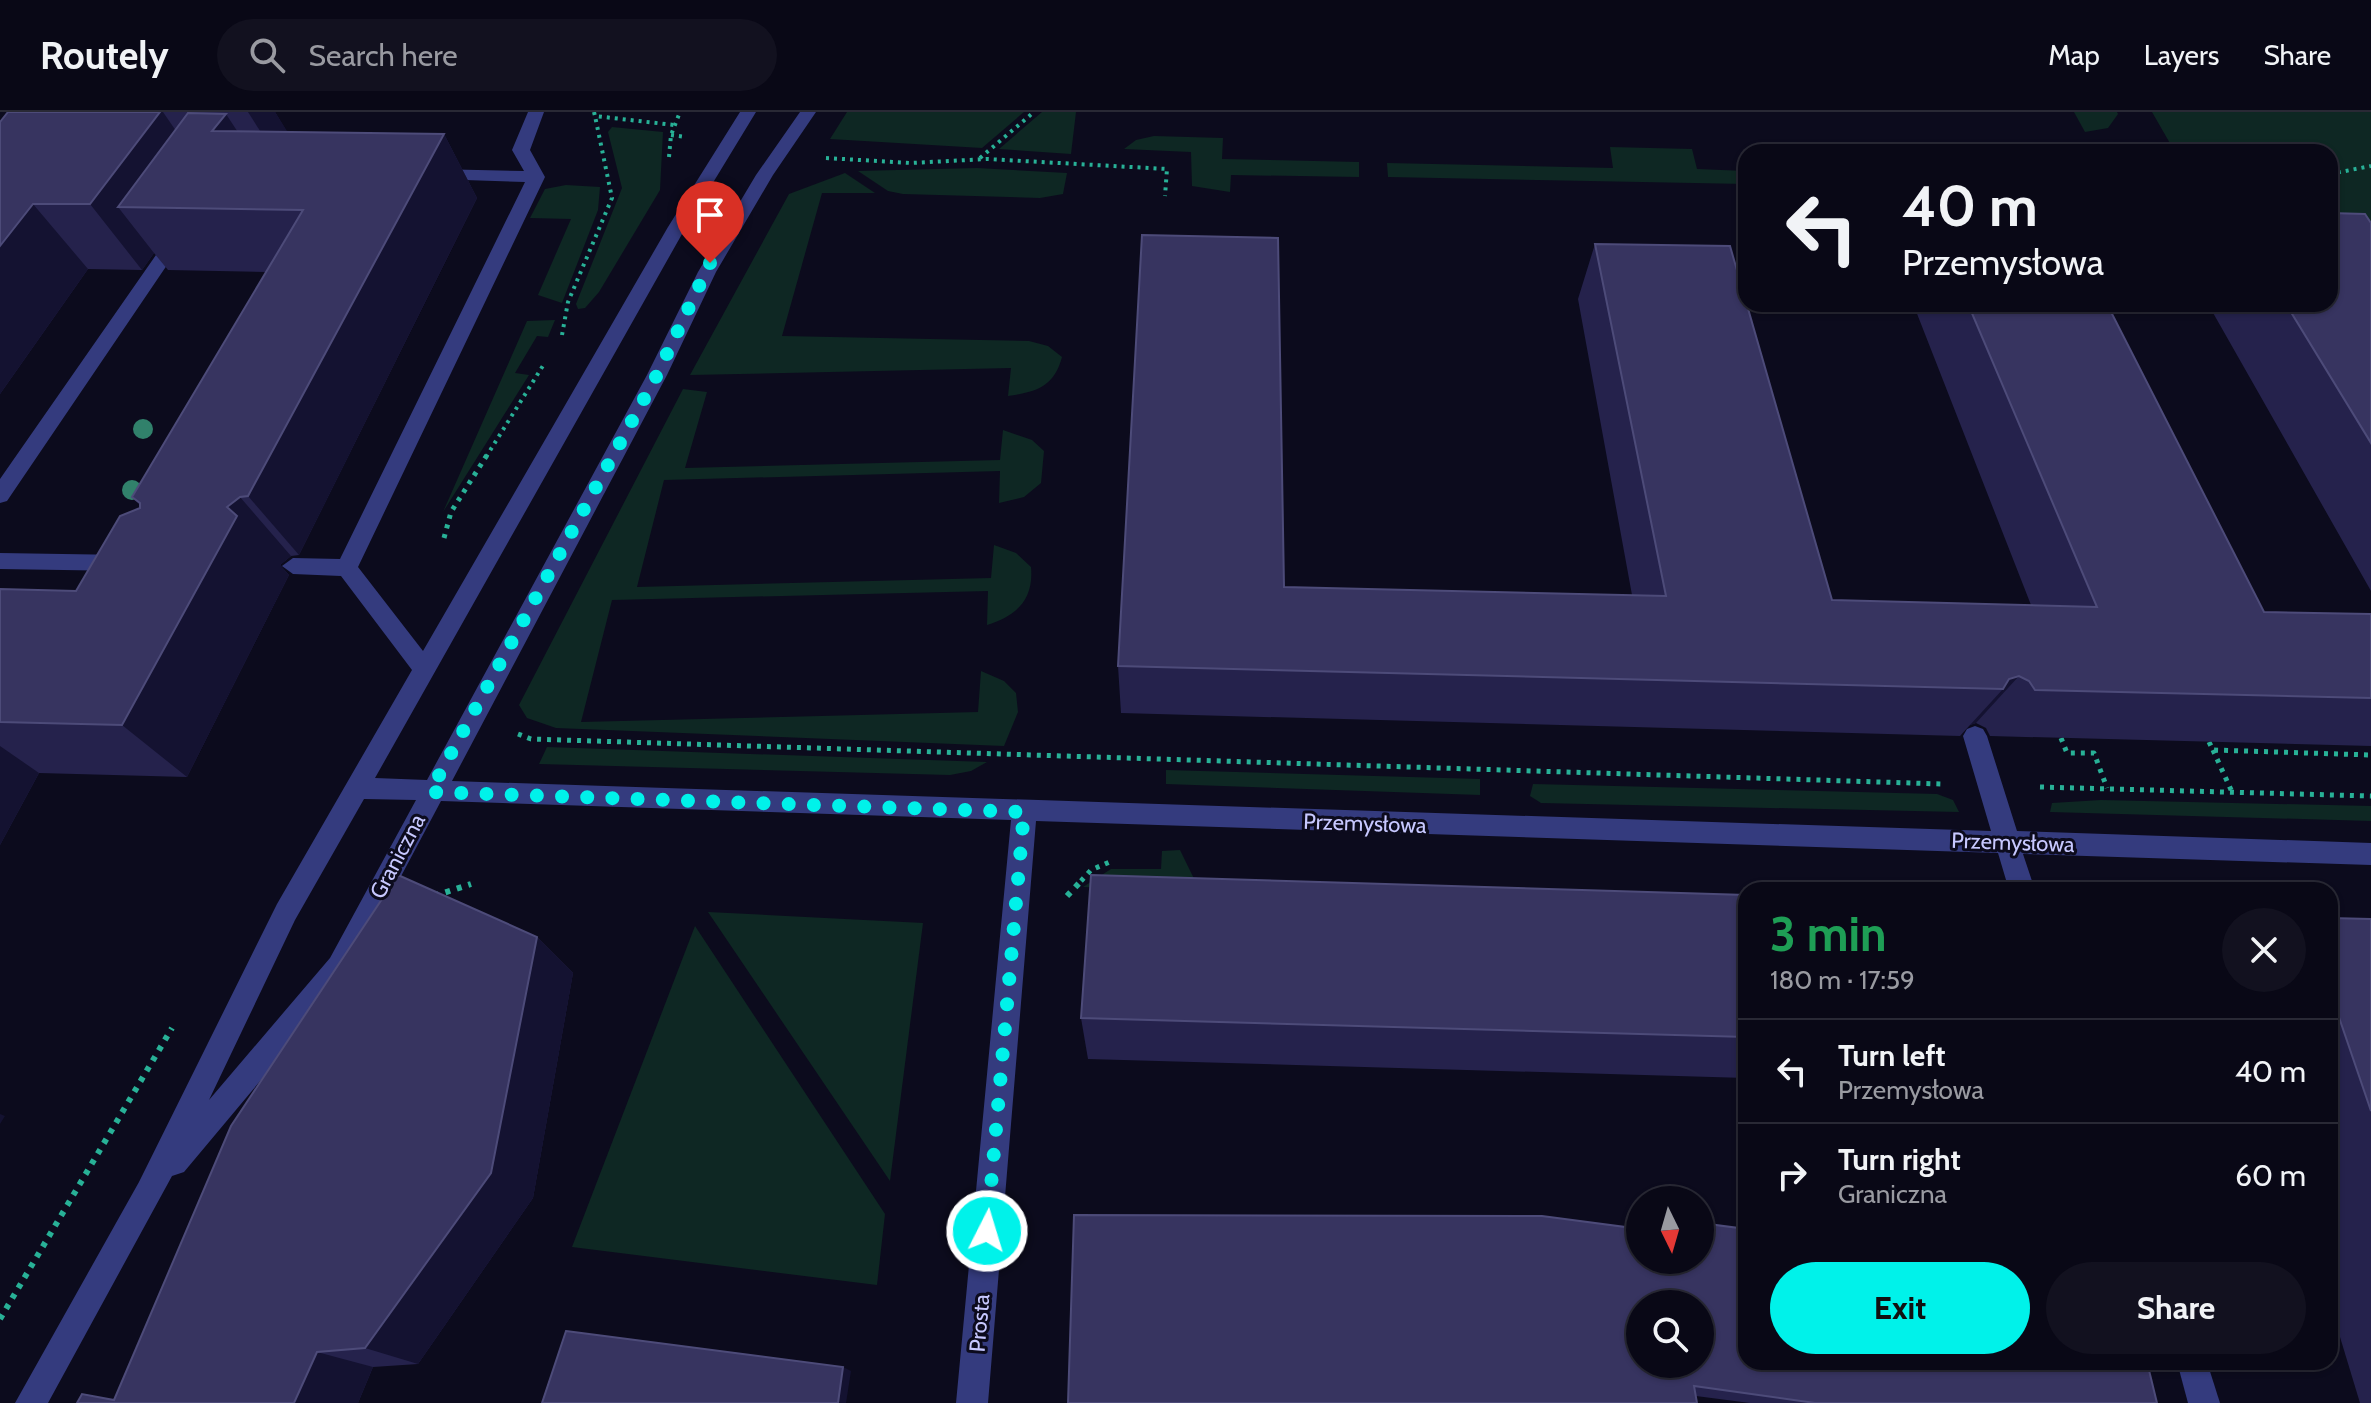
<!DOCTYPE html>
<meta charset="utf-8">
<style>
:root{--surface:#090816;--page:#12111f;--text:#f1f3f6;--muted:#999aa1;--line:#292935;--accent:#00f2ea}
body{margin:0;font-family:Cabin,sans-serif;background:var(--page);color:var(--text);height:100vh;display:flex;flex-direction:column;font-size:30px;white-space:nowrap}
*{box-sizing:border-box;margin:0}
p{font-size:26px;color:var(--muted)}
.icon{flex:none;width:44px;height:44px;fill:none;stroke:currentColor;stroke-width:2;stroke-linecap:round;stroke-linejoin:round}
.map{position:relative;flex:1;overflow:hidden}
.sheet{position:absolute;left:1738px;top:770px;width:600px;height:488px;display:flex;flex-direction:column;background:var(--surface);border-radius:24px;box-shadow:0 2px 6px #0004,0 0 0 2px var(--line)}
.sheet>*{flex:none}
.hud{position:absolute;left:1738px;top:32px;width:600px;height:168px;border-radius:24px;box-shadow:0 2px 6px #0004,0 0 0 2px var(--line);background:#090816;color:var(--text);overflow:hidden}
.needle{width:52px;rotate:175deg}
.controls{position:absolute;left:1626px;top:1074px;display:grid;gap:16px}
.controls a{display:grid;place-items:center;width:88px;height:88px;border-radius:50%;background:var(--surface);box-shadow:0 2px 6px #0004,0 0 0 2px var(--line);font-size:40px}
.pin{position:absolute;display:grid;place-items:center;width:68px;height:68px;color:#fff;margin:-82px -34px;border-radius:50% 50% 50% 0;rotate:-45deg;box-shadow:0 0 8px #0007}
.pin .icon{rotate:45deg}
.me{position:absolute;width:88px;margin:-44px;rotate:5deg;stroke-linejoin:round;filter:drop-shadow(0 0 6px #0008)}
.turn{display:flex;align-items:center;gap:28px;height:168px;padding:0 32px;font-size:36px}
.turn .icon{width:104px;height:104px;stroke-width:2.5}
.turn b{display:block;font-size:56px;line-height:68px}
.round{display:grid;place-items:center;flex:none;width:84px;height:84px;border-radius:42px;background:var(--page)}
.summary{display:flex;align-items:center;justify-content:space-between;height:136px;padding:0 32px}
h1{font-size:48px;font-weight:700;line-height:60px;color:#1e9e55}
.primary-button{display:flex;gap:16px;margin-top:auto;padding:16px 32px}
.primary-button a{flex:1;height:92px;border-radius:48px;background:var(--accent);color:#111;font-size:32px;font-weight:700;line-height:92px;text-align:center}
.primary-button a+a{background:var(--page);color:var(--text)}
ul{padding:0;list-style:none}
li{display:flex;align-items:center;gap:24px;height:104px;padding:0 32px;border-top:2px solid var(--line)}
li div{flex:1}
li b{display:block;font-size:30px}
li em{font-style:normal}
header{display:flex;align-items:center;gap:48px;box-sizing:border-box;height:112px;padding:0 40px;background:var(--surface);border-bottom:2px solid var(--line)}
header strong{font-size:38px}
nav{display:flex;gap:44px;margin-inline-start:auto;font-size:28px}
.search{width:560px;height:72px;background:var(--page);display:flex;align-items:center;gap:20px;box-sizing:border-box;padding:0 28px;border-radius:44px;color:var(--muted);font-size:30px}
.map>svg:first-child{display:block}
.green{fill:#0e2723}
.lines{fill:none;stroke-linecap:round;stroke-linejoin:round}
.path-far2{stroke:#28b197;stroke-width:4;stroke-dasharray:3 5;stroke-linecap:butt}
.path-far1{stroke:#28b197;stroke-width:5;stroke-dasharray:4 6;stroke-linecap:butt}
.path{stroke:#28b197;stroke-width:6;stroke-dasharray:5 7;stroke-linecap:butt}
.minor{fill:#343b7e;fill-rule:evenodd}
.tree{fill:#31816b}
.wall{fill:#25224c}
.shaded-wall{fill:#141231}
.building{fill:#373460;stroke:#4d4b79;stroke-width:2;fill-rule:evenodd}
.route{stroke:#00f2ea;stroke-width:14;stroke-dasharray:0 25.2}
.labels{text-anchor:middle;stroke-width:6;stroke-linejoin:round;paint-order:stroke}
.street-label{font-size:22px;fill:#c7c8ff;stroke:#0c0b1d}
</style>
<header>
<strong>Routely</strong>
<div class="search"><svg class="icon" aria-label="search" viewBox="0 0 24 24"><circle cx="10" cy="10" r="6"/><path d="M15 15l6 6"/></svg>Search here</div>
<nav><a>Map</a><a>Layers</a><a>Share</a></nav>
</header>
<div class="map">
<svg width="2371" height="1291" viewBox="0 0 2371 1291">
<rect width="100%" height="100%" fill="#0c0b1d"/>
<g class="green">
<path d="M847,0H1024L982,36L830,27Z"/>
<path d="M1042,0H1076L1071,42L999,37Z"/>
<path d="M2074,0H2117L2118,2L2108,16L2085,20Z"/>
<path d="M2152,0H2371V138L2330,127V40H2175Z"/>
<path d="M612,15L663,20L660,78L599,180L585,196L578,197L576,192L622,76L608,20Z"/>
<path d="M1154,24L1223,26L1222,47L1359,50V65L1231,63L1230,80L1192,74L1191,40L1124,37L1136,28Z"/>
<path d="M1610,35L1692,37L1697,57L1746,59V72L1388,65L1387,51L1613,56Z"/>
<path d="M977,56L1067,61L1063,82L1040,86L903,82L888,79L858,59Z"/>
<path d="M845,61L875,81H822L782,224L1029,229L1048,234L1062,245C1054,275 1036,280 1008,284L1011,256L690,263L789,82Z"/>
<path d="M566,73L600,75L598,98L562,191L538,183L571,107L530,106L545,77Z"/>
<path d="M555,208L548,225L537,224L515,261L529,263L443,400L527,209Z"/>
<path d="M683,277L707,280L685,356L1000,348L1003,318L1032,328L1044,339L1041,371L1024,385L999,391L1000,359L664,368L637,475L991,466L994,433L1016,441L1031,455C1034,488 1016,504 987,513L988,479L612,488L581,610L978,600L981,559L1004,569L1016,581L1018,600L1004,634L556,616L527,606L519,593Z"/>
<path d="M547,635L987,650L971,659L950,663L539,652Z"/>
<path d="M1166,658L1480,667V683L1166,672Z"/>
<path d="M1533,672L1937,682L1953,688L1959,700L1541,691L1530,684Z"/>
<path d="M2101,688L2371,694V709L2050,700L2052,691Z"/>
<path d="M1180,738L1200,779L1083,775L1111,757H1161L1162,739Z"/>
<path d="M708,800L923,811L890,1069Z"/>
<path d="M695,814L885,1102L877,1173L572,1135Z"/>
</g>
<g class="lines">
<g class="path-far2">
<path d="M594,0L595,4L674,13"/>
<path d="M671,23L686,25"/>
<path d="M669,45L671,23L680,0"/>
<path d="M826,46L911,51L987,47L1167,57L1165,84"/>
<path d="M980,46L1034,0"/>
<path d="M2330,62L2371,54"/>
<path d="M562,223L568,190L612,86L595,4"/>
<path d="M486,345L544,252"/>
</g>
<g class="path-far1">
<path d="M444,426L451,400L487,343"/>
<path d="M518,622L531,627L1942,672"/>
<path d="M2061,626L2067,641H2094L2107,676"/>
<path d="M2209,630L2213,638L2371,643"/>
<path d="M2213,638L2232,680"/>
<path d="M2040,675L2371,684"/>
<path d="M1081,769L1091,758L1112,749"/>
</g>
<g class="path">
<path d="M434,784L471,772"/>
<path d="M1067,784L1083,767"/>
<path d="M0,1207L172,916"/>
</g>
<g class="minor">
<path d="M528,0H544L530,38L545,65L358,455L423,539L668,115L740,0H756L686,115L375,666L427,668L647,263L698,160L756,63L800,0H816L773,63L716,160L667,263L452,669L1991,719L1963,624L1967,617L1975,614L1983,617L1987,624L2017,719L2371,731V753L2023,742L2035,778H2009L1998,741L1036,709L988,1291H956L1011,708L441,689L348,864L184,1060L172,1064L48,1291H15L139,1070L277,792L412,558L341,464L293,462L282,454L293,446L340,447L525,70L434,67L425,62L434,57L524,59L512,38ZM364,687L416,688L330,846L209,988L295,808Z"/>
<path d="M178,118L187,124L184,128L7,389L0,391V367L172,120Z"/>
<path d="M0,441L126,443L137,451L126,459L0,457Z"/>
<path d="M2177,1250H2207L2220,1291H2188Z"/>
</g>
</g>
<g class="tree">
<circle cx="143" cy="317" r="10"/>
<circle cx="132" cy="378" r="10"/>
</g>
<g class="wall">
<path d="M8,0H275L287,20L444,22L477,86L299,443L291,444L280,453L289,463L187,665L39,661L0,733V477L76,479L140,396V393L132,385L266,160L168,158L154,141L142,158L88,157L0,282V10Z"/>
<path d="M2371,111V479L2208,192H2330Z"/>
<path d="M1595,132L1832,488L2031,493L1914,194L1915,192H2107L2264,500L2371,502V634L1990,624L1986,616L1976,611L1970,613L1960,624L1121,601L1118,554L1284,475L1632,483L1578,187Z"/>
<path d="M1746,783V966L1088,947L1081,906Z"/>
<path d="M2330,806L2371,807V1291H2360L2330,1192Z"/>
<path d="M537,825L573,861L533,1086L418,1252L373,1255L358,1291H77L114,1287Z"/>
<path d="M1746,1250L2157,1291H1750L1696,1284L1068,1291Z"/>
</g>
<g class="shaded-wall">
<path d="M160,0H163L207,64L118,95L154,141L142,158L90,92Z"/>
<path d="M248,0H275L294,30L280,50Z"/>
<path d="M226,2L268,66L212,19Z"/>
<path d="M444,22L477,86L299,443L248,384Z"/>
<path d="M33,92L88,157L0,282V134Z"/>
<path d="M240,385L291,444L280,453L289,463L187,665L122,613L227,395Z"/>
<path d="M2019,564L1976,611L1970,613L2003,577L2009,567Z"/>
<path d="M0,634L39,661L0,733Z"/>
<path d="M537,825L573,861L533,1086L418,1252L365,1236Z"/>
<path d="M0,1002L5,1004L0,1012Z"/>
<path d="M317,1240L373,1255L358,1291H294Z"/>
<path d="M843,1255L851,1259L846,1291H838Z"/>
</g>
<g class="building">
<path d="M8,0H160L90,92H33L0,134V10Z"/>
<path d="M188,1L226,2L212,19L444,22L248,384L240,385L227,395L237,404L122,613L0,610V477L76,479L120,404L140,396V391L132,385L303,98L118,95Z"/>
<path d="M2330,101L2365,102L2371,111V331L2286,192H2330Z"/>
<path d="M1142,123L1278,126L1284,475L1666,484L1595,132L1730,134L1832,488L2097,495L1968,192H2107L2264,500L2371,502V586L2035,578L2029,569L2019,564L2009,567L2003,577L1118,554Z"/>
<path d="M398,763L537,825L491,1061L365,1236L317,1240L294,1291H77L82,1282L114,1288L231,1014Z"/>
<path d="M1091,763L1746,783V925L1081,906Z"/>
<path d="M2330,806L2371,807V999L2330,879Z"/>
<path d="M1074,1103L1542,1104L1640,1117V1148H1700V1111L1746,1117V1250H2147L2157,1291H1815L1694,1274L1697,1291H1068ZM1640,1192H1700V1252H1640Z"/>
<path d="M566,1219L843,1255L838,1291H542Z"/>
</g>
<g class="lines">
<path class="route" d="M710,151L657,263L430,680L1024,700L987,1119"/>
</g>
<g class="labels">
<g class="street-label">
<text transform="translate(1365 711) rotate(2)" y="8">Przemysłowa</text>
<text transform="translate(2013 730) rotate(2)" y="8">Przemysłowa</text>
<text transform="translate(397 744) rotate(-62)" y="8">Graniczna</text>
<text transform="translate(979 1211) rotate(-85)" y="8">Prosta</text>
</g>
</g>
</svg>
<div class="controls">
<a><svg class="needle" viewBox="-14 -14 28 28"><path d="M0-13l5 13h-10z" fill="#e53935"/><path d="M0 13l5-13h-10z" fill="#999aa1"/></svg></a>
<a><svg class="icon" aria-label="search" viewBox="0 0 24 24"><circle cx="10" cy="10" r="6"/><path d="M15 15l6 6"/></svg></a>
</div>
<div class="pin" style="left:710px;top:151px;background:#d93025"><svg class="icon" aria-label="arrive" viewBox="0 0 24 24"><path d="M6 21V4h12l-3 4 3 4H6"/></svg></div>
<svg class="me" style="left:987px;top:1119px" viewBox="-20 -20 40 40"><circle r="17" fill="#00f2ea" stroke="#fff" stroke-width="3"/><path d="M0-11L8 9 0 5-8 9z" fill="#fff"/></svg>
<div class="hud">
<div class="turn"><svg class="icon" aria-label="left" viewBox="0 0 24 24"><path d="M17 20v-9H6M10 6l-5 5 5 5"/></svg><div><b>40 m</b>Przemysłowa</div></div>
</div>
<section class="sheet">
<div class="summary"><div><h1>3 min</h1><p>180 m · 17:59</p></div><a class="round"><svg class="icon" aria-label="close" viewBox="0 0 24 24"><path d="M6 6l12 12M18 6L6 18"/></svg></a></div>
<ul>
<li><svg class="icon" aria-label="left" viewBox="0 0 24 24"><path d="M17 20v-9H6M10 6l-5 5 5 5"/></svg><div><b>Turn left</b><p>Przemysłowa</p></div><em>40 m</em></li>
<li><svg class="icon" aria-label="right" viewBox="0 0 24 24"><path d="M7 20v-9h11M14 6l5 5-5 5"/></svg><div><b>Turn right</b><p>Graniczna</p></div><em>60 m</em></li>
</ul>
<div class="primary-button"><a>Exit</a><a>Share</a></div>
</section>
</div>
